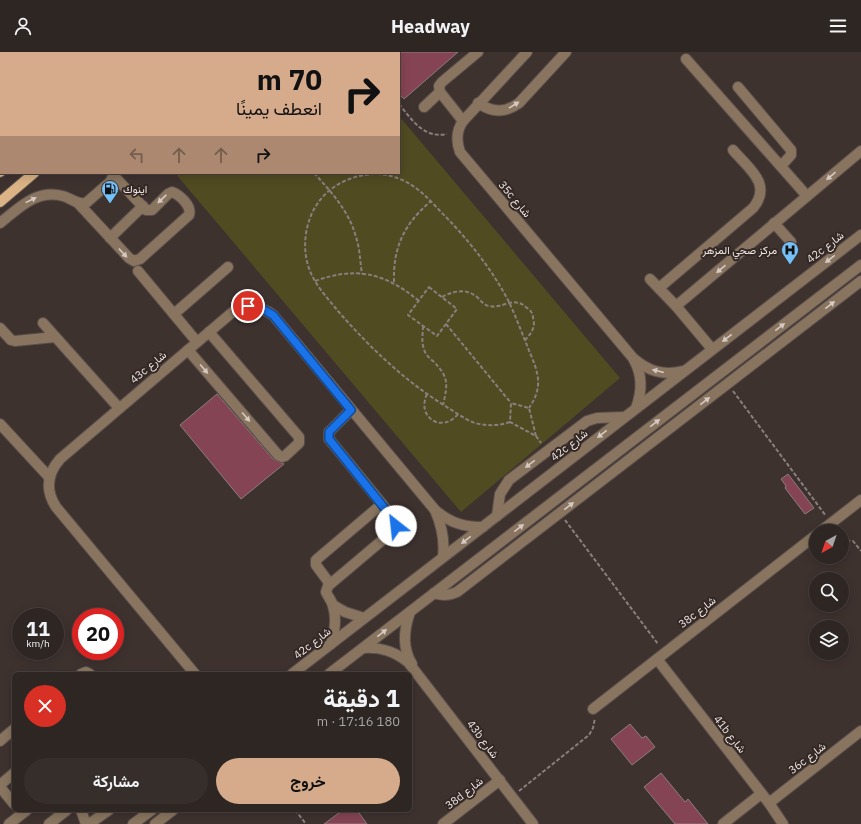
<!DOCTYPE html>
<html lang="ar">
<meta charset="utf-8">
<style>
:root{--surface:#2e2623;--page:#362e2b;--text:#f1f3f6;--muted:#a7a5a6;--line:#494341;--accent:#d6ab8b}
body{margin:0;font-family:"IBM Plex Sans",Vazirmatn,sans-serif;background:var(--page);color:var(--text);direction:rtl;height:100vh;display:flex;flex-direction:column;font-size:15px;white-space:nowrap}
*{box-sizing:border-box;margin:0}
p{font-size:13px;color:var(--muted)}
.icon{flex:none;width:22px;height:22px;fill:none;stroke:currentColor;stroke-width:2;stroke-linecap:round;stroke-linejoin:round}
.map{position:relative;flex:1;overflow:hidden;direction:ltr}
.panel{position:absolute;left:12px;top:620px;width:400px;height:140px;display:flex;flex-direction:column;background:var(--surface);border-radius:6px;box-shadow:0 2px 10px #0003,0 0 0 1px var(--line);direction:rtl}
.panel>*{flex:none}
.top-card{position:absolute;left:0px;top:0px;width:400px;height:122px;box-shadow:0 2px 10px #0003,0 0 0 1px var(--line);direction:rtl;background:#d6ab8b;color:#111;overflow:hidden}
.needle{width:26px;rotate:220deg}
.tools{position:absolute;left:809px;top:472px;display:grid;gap:8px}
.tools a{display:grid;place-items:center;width:40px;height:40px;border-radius:50%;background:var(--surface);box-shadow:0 2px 10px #0003,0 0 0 1px var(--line);font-size:20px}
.speed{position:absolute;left:12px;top:556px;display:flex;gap:8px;font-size:20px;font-weight:700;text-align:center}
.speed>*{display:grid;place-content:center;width:52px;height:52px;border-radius:50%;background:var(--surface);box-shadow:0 2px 10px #0003,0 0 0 1px var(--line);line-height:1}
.speed small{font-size:10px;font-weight:400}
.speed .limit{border:6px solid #d22;background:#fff;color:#111}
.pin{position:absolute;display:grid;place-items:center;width:34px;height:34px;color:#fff;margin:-17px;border:2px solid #fff;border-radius:50%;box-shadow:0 1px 4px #0007}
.me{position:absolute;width:44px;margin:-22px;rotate:331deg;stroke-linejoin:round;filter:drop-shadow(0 0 3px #0008)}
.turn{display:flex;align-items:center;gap:14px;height:84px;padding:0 12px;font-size:18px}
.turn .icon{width:52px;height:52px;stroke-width:2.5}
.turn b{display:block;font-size:28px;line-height:34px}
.lanes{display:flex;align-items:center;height:38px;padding:0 12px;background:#0003;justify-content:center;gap:20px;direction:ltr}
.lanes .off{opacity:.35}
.round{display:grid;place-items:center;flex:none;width:42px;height:42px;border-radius:21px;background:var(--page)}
.head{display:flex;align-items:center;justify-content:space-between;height:68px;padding:0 12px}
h1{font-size:24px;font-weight:700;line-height:30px}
.cta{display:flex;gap:8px;margin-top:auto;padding:8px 12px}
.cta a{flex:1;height:46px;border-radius:24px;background:var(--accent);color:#111;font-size:16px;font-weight:700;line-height:46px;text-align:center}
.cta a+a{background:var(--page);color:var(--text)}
header{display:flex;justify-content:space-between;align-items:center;height:52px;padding:0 12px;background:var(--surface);font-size:18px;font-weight:700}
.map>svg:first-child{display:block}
.green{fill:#514b22}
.building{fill:#854453;stroke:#8b7d7f}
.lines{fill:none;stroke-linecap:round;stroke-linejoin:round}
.minor-casing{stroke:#5a4f4c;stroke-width:12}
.major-casing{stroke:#5a4f4c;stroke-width:12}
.path{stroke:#897f7c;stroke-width:2;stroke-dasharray:4 2;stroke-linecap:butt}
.minor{stroke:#89755f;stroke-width:10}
.major{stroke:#dbb385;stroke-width:10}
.oneway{fill:#d5cac3}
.route-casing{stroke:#114b97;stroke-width:10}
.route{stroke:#1a73e8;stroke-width:7}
.labels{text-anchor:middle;stroke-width:4;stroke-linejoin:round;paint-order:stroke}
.poi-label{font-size:11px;fill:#eee6e4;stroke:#342825;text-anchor:start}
.street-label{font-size:11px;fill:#eee6e4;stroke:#342825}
</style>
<header><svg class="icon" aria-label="menu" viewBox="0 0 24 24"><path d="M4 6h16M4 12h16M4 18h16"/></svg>Headway<svg class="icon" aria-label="person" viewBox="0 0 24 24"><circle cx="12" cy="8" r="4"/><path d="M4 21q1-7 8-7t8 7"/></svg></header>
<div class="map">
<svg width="861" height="772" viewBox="0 0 861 772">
<rect width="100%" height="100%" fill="#3e322f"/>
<path class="green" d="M399,64L620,326L461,460L175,121H399Z"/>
<g class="building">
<path d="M399,0H458L404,47L399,42Z"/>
<path d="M217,342L273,407L284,412L241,447L180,373Z"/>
<path d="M788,422L814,456L805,462L785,436L786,434L781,427Z"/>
<path d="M630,672L642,686L646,684L655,695L632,713L611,687Z"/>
<path d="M661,721L685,750L688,747L708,772H675L644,735Z"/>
<path d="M343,758H357L367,772H324Z"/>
</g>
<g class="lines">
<defs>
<g id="minor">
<path d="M527,0L463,69C456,79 456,89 460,100L633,306C648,319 663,324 683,319"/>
<path d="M112,1L113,0"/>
<path d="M222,1L223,0"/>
<path d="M686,7L807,144"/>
<path d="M738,35L791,98V103L781,114"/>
<path d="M478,51C493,61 505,61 519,51L566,0"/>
<path d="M424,55L440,40"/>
<path d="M463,69L440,40L439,34L442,30L478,0"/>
<path d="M0,98L1,97"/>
<path d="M78,151L129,206L134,209L140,207L189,163C192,154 180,143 172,140L168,142L152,158H146L114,124"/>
<path d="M0,171C19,156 36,137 63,144C71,146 77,153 86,151L110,130L115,121"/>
<path d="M774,171L791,190"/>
<path d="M110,186L143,154"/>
<path d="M138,219L197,290"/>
<path d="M650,227L676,254L712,297"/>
<path d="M659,236L753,156C773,132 748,116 733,98"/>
<path d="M676,254L861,99"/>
<path d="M174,262L228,215"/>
<path d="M43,271L119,356"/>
<path d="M0,276L11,288L15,289L55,285"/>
<path d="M188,298L278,403L282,405L285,404L299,391V385L209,280"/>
<path d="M634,308C643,324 642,340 636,356"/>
<path d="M0,372L49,425"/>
<path d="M435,458C442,474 445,488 443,505"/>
<path d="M497,464L500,442L509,428L587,369L597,366L624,365"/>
<path d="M821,479L861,448"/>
<path d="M330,532L316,513V508L382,452"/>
<path d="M434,541C442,544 449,544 457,540L861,229"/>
<path d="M333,553L345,560L364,566"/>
<path d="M410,560C404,577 402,596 412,612"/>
<path d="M331,592C335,579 337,567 333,554C332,549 328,545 326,540L328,534L392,480L396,475L395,468L329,387V380L351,358"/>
<path d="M364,596C381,595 394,599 408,610L533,772"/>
<path d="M657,607L769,751L783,772"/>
<path d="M81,622L86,620L90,622"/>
<path d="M195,622L56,455C45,438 47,422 60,407L235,258C249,253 261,254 273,263L435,458C450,471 464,475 483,475"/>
<path d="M292,622L861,183"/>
<path d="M329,622L861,213"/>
<path d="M593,657L816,483"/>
<path d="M0,689L14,677"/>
<path d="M0,733L14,721"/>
<path d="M0,735L14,752"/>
<path d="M769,751L861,679"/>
<path d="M81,758L86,772"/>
<path d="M9,772L27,758"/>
<path d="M49,772L67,758"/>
<path d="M89,772L109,758"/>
<path d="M133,772L152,758"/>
<path d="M155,772L173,758"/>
<path d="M443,772L500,728"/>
<path d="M723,772L761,742"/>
</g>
<g id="major">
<path d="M140,1L141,0"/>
<path d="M175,1L177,0"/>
<path d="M0,120L1,119"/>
<path d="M0,150L34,121"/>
</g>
</defs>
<use href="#minor" class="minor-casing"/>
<use href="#major" class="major-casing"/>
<g class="path">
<path d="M355,0L356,1"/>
<path d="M399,52C412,68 424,87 447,82"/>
<path d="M314,121C332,141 349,159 356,185C360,197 360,209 362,222"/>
<path d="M315,229C357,214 385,221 419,249"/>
<path d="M394,230C393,195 404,172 431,149"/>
<path d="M429,235L457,257L437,284L408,263Z"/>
<path d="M442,245C453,239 466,236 477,245C481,249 484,253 489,254C503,257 514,243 527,256C531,258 533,262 533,266C536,275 531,282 525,288"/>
<path d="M446,272L511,351"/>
<path d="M423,274C423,282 421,290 424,297C425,302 429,306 433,309C449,325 448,332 443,353"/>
<path d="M733,339L826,464"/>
<path d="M427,342C416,365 442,382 458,362"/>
<path d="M510,370C498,374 487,374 475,371C466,368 458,362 450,357C407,331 371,297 338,259C328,247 316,234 310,219C299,192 307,156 330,138C349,123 377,117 400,127C417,134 429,147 441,160C467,186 492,217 509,250C516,265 522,281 528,296C532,306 537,316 538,327C539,338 535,347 529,356"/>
<path d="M536,384L529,356L511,351L510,370L536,384L541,391"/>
<path d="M565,468L658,592"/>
<path d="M842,485L844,488L853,489L861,499"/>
<path d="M519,739L589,683L593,676L595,666"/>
<path d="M295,758L306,772"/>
</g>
<use href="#minor" class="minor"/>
<use href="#major" class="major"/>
</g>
<defs><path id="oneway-solid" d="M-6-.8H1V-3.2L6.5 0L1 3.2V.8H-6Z"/></defs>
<g class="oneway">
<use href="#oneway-solid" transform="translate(514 53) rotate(-32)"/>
<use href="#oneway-solid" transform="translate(831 124) rotate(140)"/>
<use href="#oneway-solid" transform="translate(162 147) rotate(137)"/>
<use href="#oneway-solid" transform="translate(31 148) rotate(-26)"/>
<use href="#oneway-solid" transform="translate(123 201) rotate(47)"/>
<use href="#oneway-solid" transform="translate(830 207) rotate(142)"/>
<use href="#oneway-solid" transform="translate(721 217) rotate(140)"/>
<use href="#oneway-solid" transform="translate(830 253) rotate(-38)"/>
<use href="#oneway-solid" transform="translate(780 275) rotate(-38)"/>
<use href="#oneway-solid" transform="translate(727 286) rotate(142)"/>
<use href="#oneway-solid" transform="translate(204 317) rotate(49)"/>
<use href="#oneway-solid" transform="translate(658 319) rotate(-166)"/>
<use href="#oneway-solid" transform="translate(705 349) rotate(-38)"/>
<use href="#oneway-solid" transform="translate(246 365) rotate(49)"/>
<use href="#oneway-solid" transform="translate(655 371) rotate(-38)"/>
<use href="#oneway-solid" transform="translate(602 382) rotate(142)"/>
<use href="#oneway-solid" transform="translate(530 412) rotate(143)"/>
<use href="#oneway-solid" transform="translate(569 454) rotate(-38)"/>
<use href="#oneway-solid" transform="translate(519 476) rotate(-38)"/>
<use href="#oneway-solid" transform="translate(466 488) rotate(142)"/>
<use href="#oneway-solid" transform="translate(382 581) rotate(-38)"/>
</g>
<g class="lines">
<defs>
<path id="route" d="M248,254L261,256L273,263L351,358L329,380V387L394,468L396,474"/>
</defs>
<use href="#route" class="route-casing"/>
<use href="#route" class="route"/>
</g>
<defs>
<symbol id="fuel-pin" viewBox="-11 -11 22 30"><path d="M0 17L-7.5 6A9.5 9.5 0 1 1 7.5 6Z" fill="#75c0f6" stroke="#342825"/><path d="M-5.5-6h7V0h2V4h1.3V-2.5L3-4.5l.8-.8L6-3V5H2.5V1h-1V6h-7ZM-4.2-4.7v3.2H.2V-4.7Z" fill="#111"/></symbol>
<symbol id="hospital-pin" viewBox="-11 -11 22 30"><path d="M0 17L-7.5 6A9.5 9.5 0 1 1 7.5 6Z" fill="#75c0f6" stroke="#342825"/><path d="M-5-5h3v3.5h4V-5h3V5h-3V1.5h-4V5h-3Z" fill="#111"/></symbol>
</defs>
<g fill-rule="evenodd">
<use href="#fuel-pin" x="100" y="127" width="20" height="27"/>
<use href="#hospital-pin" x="780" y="188" width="20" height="27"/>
</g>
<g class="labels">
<g class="poi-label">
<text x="123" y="141">اينوك</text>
<text x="777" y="202" text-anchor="end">مركز صحي المزهر</text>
</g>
<g class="street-label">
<text transform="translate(515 147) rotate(50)" y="4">35c شارع</text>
<text transform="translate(825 195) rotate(-38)" y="4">42c شارع</text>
<text transform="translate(148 315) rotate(-40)" y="4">43c شارع</text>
<text transform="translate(569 393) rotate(-38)" y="4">42c شارع</text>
<text transform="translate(697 560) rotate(-38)" y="4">38c شارع</text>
<text transform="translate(312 591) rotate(-38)" y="4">42c شارع</text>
<text transform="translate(730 682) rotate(52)" y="4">41b شارع</text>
<text transform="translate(483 687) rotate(53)" y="4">43b شارع</text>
<text transform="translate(807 706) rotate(-38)" y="4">36c شارع</text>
<text transform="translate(464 741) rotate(-38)" y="4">38d شارع</text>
</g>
</g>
</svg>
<div class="tools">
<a><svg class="needle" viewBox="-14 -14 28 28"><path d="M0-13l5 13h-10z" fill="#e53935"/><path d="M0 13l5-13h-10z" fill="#a7a5a6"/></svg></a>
<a><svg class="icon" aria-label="search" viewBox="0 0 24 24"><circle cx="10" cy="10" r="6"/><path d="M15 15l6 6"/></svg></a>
<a><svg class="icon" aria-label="layers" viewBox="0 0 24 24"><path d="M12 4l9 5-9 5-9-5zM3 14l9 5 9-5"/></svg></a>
</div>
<div class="speed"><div>11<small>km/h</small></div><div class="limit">20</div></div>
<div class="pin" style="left:248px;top:254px;background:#d93025"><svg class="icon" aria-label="arrive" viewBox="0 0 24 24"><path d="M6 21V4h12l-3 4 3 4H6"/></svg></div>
<svg class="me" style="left:396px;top:474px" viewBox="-20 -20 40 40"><circle r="19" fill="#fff"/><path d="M0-13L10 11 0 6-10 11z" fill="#1a73e8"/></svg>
<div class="top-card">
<div class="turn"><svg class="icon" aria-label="right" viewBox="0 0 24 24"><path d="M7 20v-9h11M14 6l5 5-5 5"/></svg><div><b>70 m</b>انعطف يمينًا</div></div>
<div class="lanes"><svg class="icon off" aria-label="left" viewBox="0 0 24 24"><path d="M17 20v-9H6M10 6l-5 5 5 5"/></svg><svg class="icon off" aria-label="ahead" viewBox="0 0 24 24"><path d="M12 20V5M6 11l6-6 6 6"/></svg><svg class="icon off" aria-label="ahead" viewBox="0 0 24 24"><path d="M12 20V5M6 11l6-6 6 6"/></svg><svg class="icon" aria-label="right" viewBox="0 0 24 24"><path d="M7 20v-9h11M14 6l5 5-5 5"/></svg></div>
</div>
<section class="panel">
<div class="head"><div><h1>1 دقيقة</h1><p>180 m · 17:16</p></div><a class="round" style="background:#d93025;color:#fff"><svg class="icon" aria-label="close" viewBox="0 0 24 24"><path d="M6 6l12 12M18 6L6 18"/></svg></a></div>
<div class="cta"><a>خروج</a><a>مشاركة</a></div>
</section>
</div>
